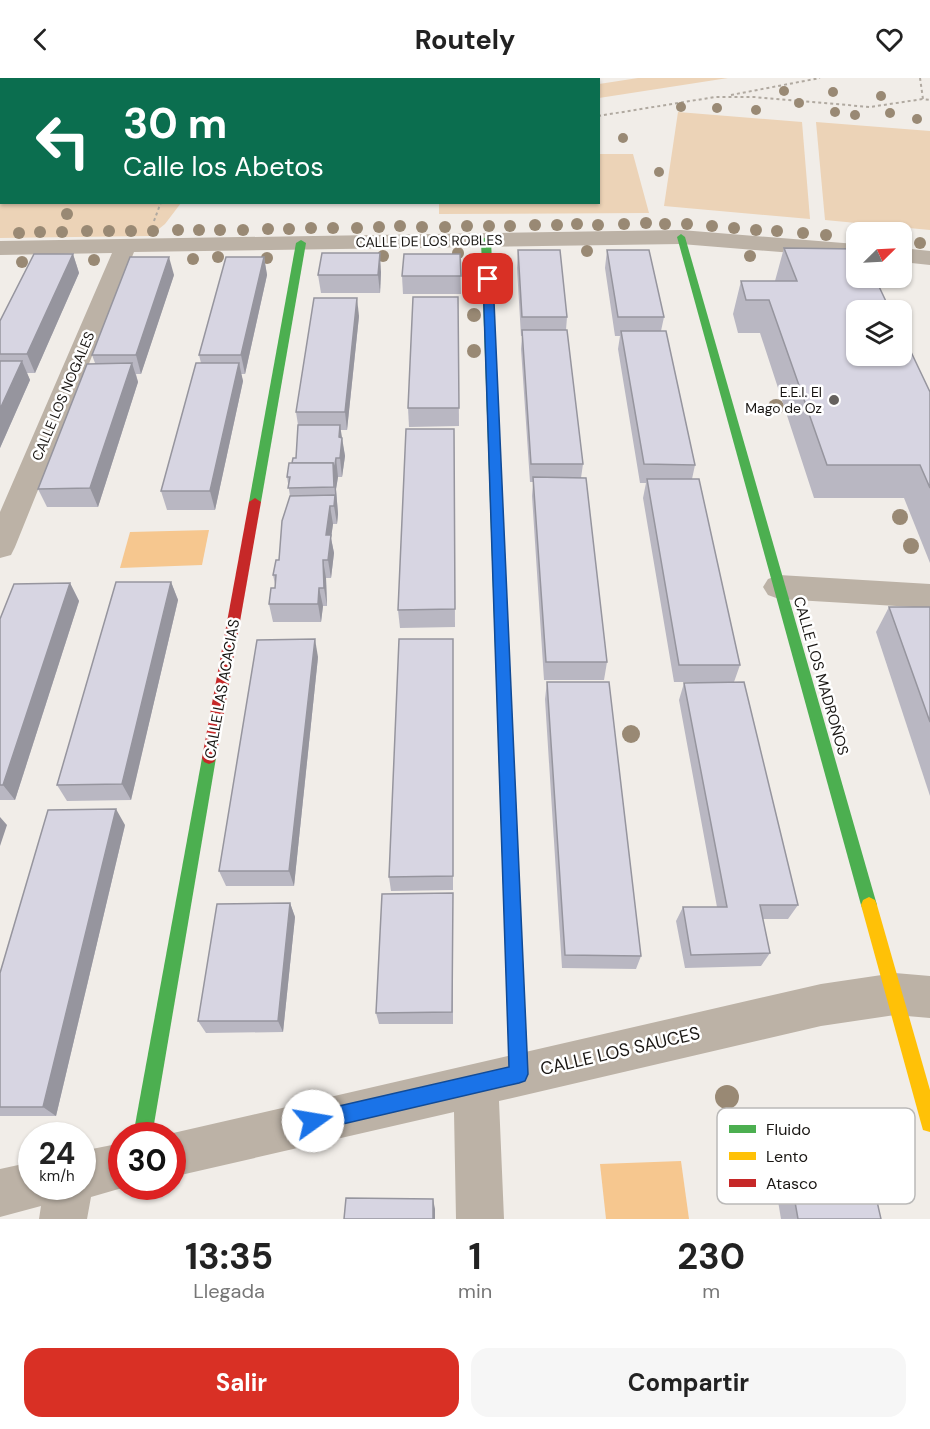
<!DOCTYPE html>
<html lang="es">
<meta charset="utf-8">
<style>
:root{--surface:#fff;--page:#f6f6f6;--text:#222;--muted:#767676;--accent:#d93025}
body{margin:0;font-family:"DM Sans",sans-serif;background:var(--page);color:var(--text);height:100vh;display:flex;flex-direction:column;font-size:22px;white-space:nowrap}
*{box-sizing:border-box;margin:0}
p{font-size:20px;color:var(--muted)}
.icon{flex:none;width:33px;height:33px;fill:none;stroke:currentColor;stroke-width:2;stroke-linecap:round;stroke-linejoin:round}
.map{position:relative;height:1141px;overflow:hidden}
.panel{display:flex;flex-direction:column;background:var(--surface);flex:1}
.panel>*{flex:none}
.guide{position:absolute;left:0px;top:0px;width:600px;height:126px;box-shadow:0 2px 4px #0004;background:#0b6e4f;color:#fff;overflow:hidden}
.needle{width:39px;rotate:66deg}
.tools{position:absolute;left:846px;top:144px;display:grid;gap:12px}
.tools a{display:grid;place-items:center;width:66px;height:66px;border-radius:12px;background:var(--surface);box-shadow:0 2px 4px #0004;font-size:30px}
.speed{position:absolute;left:18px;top:1044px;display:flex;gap:12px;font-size:30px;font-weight:700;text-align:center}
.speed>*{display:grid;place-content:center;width:78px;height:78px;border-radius:50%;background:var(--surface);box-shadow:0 2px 4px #0004;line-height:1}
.speed small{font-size:15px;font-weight:400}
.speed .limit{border:9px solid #d22;background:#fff;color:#111}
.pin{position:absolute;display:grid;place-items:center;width:51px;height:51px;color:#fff;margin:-26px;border-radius:12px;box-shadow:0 3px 9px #0006}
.me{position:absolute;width:66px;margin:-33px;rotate:77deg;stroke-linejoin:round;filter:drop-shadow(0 0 4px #0008)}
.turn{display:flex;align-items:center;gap:21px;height:126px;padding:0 24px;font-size:27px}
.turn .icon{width:78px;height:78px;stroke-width:2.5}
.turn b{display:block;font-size:42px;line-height:51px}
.eta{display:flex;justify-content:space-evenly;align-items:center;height:102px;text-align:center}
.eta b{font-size:36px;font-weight:700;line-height:42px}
.action{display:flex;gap:12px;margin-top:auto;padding:12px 24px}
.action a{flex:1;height:69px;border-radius:18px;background:var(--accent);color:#fff;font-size:24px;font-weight:700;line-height:69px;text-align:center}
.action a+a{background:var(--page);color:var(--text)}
header{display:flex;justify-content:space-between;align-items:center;height:78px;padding:0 24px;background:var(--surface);font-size:27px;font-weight:700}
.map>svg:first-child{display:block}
.green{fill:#ecd3b7}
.water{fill:#f6c78f}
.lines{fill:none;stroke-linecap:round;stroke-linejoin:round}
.path{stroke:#b0a9a0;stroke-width:2;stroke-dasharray:3 3;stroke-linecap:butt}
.street{fill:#bcb2a6;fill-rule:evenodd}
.fast{fill:#4caf50;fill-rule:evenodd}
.slow{fill:#ffc107;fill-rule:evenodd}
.jam{fill:#c62828;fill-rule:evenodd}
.tree{fill:#998974}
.wall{fill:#b9b7c2}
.shaded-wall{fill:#96959e}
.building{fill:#d7d5e2;stroke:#96959e;stroke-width:1.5}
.route{fill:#1a73e8;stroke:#114b97;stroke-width:1.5}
.poi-dot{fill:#65615e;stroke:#fff;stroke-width:2}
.labels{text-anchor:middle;stroke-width:5;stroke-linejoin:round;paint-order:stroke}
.far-street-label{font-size:14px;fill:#191613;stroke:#fff}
.far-poi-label{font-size:14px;fill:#191613;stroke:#fff;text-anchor:end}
.street-label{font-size:15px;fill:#191613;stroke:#fff}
.near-street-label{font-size:18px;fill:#191613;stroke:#fff}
.key{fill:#fff;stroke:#bab9b8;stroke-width:1.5}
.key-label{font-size:16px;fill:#191613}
</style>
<header><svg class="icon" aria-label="back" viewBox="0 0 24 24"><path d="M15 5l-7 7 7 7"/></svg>Routely<svg class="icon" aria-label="heart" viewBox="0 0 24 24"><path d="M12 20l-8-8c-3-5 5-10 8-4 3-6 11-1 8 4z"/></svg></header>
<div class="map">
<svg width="930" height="1141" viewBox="0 0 930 1141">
<rect width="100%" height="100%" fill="#f1ede8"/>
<g class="green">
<path d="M0,0L98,1L2,2V124L181,125L165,146L150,158L0,160Z"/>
<path d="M638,0H728L599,20V6Z"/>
<path d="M678,34L802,44L810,141L664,128Z"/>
<path d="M816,44L930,53V152L825,142Z"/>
<path d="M599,76H633L649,135L439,136V125L598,124Z"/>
</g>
<g class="water">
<path d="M209,452L202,487L120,490L130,454Z"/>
<path d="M681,1083L689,1141H606L600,1086Z"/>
</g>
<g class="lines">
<g class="path">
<path d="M72,0L75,2"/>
<path d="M920,0L923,21L930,22"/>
<path d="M731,17L820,0"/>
<path d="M598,38L715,19H754L870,29L923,21"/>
<path d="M154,143L161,124"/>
</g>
<g class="street">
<path d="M681,152L856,166V180L681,166L134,174L15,469L11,477L0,480V434L112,175L0,177V163Z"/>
<path d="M902,170L930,173V187L902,184Z"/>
<path d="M779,497L930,506V530L779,521L768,517L763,509L768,501Z"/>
<path d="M895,895L930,898V940L895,937L821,948L499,1023L504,1141H456L454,1034L172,1099V1058H160L821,906Z"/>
<path d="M122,1065V1108H129L91,1119L87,1141H39L41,1128L0,1139V1091L32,1084V1108H82V1073Z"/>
</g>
<g class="fast">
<path d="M681,156L685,159L877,827L875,832L869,835L863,832L861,827L677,159Z"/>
<path d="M486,159L491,162L509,571L507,575H497L495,571L481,162Z"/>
<path d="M301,162L306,165L261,424L255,428L249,424L296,165Z"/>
<path d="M209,674L214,676L216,680L152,1058H133L202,680L204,676Z"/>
<path d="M509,745L514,747L517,752L528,996L525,1002L519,1005L513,1002L510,996L501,752L504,747Z"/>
</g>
<g class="slow">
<path d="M502,566L507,567L509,571L517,752L514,757L509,759L504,757L501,752L495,571L497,567Z"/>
<path d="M869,819L875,822L877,827L930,1012V1054L923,1052L921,1045L861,827L863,822Z"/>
</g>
<path class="jam" d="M255,420L261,424L216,680L214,684L209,686L204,684L202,680L249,424Z"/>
</g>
<g class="tree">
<circle cx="784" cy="13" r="5"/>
<circle cx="833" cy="14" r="5"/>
<circle cx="881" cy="18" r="5"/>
<circle cx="799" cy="25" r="5"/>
<circle cx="681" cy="29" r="5"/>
<circle cx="717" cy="30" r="5"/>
<circle cx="756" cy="32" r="5"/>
<circle cx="835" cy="34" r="5"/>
<circle cx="890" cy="35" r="5"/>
<circle cx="855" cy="37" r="5"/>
<circle cx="917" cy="41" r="5"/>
<circle cx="623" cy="60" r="5"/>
<circle cx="659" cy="94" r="5"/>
<circle cx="67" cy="136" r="6"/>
<circle cx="646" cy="145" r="6"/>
<circle cx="577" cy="146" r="6"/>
<circle cx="624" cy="146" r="6"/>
<circle cx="665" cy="146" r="6"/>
<circle cx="687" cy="146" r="6"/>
<circle cx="535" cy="147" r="6"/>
<circle cx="557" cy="147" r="6"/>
<circle cx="598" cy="147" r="6"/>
<circle cx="400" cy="148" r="6"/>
<circle cx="467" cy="148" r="6"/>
<circle cx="489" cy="148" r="6"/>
<circle cx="510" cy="148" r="6"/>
<circle cx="712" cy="148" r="6"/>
<circle cx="379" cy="149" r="6"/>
<circle cx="422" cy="149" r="6"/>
<circle cx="445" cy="149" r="6"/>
<circle cx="311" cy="150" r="6"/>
<circle cx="333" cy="150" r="6"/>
<circle cx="357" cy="150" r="6"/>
<circle cx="734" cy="150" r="6"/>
<circle cx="268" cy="151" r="6"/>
<circle cx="289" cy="151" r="6"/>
<circle cx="178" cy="152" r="6"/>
<circle cx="199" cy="152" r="6"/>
<circle cx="220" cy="152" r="6"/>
<circle cx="243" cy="152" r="6"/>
<circle cx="756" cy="152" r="6"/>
<circle cx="87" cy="153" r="6"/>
<circle cx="109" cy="153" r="6"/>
<circle cx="131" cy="153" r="6"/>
<circle cx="153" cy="153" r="6"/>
<circle cx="777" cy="153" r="6"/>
<circle cx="40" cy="154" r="6"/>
<circle cx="62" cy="154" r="6"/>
<circle cx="19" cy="155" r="6"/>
<circle cx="803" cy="155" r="6"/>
<circle cx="826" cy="157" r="6"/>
<circle cx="920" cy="165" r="6"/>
<circle cx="587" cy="173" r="6"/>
<circle cx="458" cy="175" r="6"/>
<circle cx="383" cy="178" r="6"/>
<circle cx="750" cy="178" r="6"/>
<circle cx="218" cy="179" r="6"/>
<circle cx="267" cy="180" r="6"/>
<circle cx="193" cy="181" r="6"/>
<circle cx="94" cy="182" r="6"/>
<circle cx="22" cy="184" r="6"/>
<circle cx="474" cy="237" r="7"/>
<circle cx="474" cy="273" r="7"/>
<circle cx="776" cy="329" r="8"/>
<circle cx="900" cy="439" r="8"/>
<circle cx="911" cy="468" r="8"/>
<circle cx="631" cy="656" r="9"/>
<circle cx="727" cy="1019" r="12"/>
</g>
<g class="wall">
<path d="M784,170L930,314V485L904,420H814L760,255H738L733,236L741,203H775Z"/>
<path d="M518,172L567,239L566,252L583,386L581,400L607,584L604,602H544L532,418L533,404H530L521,271L522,258H521L517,190Z"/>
<path d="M607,172L664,239L661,253L695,387L692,401L740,587L734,604H674L643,420L646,405H640L618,271L620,258H615L605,190Z"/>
<path d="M73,176L79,195L35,295H27L30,302L0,370V243Z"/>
<path d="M460,176L461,216H403L402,198Z"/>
<path d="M264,179L267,197L245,296H241L243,303L215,432H167L161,413L201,285L199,277Z"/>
<path d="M381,194L380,215H321L318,197Z"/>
<path d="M174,197L141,296H136L138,304L98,429H47L38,411L95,285L92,277Z"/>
<path d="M458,219L459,348L409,349L408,330Z"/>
<path d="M359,238L347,352H340L345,378L342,399H338L336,411L338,436L337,446H333L331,460L334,475L331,500H326L327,528H323L321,544H273L269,526L275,510V506L273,497L279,482L290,418L287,399L292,385L296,380L298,347L296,334Z"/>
<path d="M454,351L455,549L400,550L398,532Z"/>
<path d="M171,504L178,522L131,722L67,723L57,707Z"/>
<path d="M70,505L79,523L15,722H0V541Z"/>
<path d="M889,529H930V718L876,554Z"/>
<path d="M453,561V812L391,813L389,799Z"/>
<path d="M318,579L294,808H226L219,793Z"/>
<path d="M547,604L641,878L636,891L562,890L545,621Z"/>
<path d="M684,605L798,827L788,841H763L770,875L761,888L685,890L676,843L683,829H717L679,622Z"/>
<path d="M125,747L56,1038H0V895Z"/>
<path d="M290,825L295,839L283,954L206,955L198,943Z"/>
<path d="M453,829V946H379L376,935Z"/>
<path d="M783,1056L881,1141H781L769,1069Z"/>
</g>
<g class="shaded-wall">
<path d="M2,53V63H0V54Z"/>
<path d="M380,175L381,194L380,215L378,197Z"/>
<path d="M73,176L79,195L35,295L27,276Z"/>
<path d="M169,179L174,197L141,296L136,277Z"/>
<path d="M264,179L267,197L245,296L241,277Z"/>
<path d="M357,220L359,238L347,352L345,334Z"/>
<path d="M22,283L30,302L0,370V331Z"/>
<path d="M132,285L138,304L98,429L90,410Z"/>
<path d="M239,285L243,303L215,432L210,413Z"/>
<path d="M340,347L345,378L342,399L340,380L339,359Z"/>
<path d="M336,380L338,399L336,411L338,436L337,446L334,428L335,417L333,385Z"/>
<path d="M330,428L333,446L331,460L334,475L331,500L328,482L326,457Z"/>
<path d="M323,482L326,500L327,528L324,510Z"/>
<path d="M171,504L178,522L131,722L122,706Z"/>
<path d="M70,505L79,523L15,722L3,707Z"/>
<path d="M319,510L323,528L321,544L318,526Z"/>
<path d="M315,561L318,579L294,808L289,793Z"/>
<path d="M116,731L125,747L56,1038L43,1029Z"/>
<path d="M0,739L7,747L0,768Z"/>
<path d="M290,825L295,839L283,954L278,943Z"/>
<path d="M433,1121L435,1131V1141H433Z"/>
</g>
<g class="building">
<path d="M0,39H2V53L0,54Z"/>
<path d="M784,170L856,171V200H875L890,232H856V278H902V255L930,314V410L920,387H827L769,222H746L741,203H797Z"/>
<path d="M518,172H560L567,239H522Z"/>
<path d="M607,172H649L664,239H618Z"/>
<path d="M322,175H380L378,197H318Z"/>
<path d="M34,176H73L27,276H0V243Z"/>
<path d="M404,176H460L461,198H402Z"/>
<path d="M130,179H169L136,277H92Z"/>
<path d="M226,179H264L241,277H199Z"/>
<path d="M413,219H458L459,330H408Z"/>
<path d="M314,220H357L345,334H296Z"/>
<path d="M522,252H567L583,386H531Z"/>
<path d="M621,253H666L695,387L644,386Z"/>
<path d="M0,283H22L0,331Z"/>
<path d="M132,285L90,410L38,411L87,286Z"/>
<path d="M196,285H239L210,413H161Z"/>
<path d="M298,347H340L339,359L342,360L340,380H336L334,393L333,385H292L293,380H296Z"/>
<path d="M406,351H454L455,531L398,532Z"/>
<path d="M289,385H333L334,409L288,410L290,399H287Z"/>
<path d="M533,399L586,400L607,584H546Z"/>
<path d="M647,401H699L740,587H679Z"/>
<path d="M335,417L334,428H330L326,457H331L328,482H323L324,510H319L318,526H269L271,510H275L276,497H273L276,482H279L282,443L290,418Z"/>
<path d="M116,504H171L122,706L57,707Z"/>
<path d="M70,505L3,707H0V541L14,506Z"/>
<path d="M889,529H930V644Z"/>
<path d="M315,561L289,793H219L257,562Z"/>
<path d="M399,561H453V798L389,799Z"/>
<path d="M547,604H609L641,878L565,877Z"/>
<path d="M744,604L798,827H760L770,875L691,877L683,829H727L684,605Z"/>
<path d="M116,731L43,1029H0V895L48,732Z"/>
<path d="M453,815L452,934L376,935L382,816Z"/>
<path d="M290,825L278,943H198L217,826Z"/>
<path d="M783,1056L862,1057L881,1141H798Z"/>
<path d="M346,1120L433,1121V1141H344Z"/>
</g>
<path class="route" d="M488,198L493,201L528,996L525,1003L519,1005L313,1053L306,1050L303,1043L306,1037L313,1034L509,989L483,201Z"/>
<circle class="poi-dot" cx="834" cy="322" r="6"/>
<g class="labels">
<g class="far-street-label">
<text transform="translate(429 163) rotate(-1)" y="5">CALLE DE LOS ROBLES</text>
<text transform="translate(63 318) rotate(-67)" y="5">CALLE LOS NOGALES</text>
</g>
<g class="far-poi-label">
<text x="822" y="319">E.E.I. El<tspan x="822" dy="16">Mago de Oz</tspan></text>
</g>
<g class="street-label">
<text transform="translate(821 598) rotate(74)" y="5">CALLE LOS MADROÑOS</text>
<text transform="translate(222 611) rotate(-80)" y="5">CALLE LAS ACACIAS</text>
</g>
<g class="near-street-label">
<text transform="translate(620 973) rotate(-13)" y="6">CALLE LOS SAUCES</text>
</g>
</g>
<rect x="717" y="1030" width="198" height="96" rx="9" class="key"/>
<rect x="729" y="1047" width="27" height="8" fill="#4caf50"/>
<rect x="729" y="1074" width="27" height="8" fill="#ffc107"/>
<rect x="729" y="1101" width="27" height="8" fill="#c62828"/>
<g class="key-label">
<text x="766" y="1057">Fluido</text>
<text x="766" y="1084">Lento</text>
<text x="766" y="1111">Atasco</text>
</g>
</svg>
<div class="tools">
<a><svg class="needle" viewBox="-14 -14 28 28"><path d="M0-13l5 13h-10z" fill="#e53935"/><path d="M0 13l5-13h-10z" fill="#767676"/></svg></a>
<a><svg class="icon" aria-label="layers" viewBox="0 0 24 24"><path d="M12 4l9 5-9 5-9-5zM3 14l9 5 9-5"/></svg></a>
</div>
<div class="speed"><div>24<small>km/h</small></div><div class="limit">30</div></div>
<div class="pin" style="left:488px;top:201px;background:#d93025"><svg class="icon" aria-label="arrive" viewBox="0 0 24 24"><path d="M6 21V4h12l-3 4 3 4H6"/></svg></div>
<svg class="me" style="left:313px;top:1043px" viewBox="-20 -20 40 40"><circle r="19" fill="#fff"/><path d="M0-13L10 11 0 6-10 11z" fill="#1a73e8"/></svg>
<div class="guide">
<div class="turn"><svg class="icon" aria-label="left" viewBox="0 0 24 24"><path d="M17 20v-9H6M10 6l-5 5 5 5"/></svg><div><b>30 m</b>Calle los Abetos</div></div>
</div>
</div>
<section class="panel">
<div class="eta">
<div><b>13:35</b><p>Llegada</p></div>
<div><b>1</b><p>min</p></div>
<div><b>230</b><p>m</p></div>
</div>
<div class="action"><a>Salir</a><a>Compartir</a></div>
</section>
